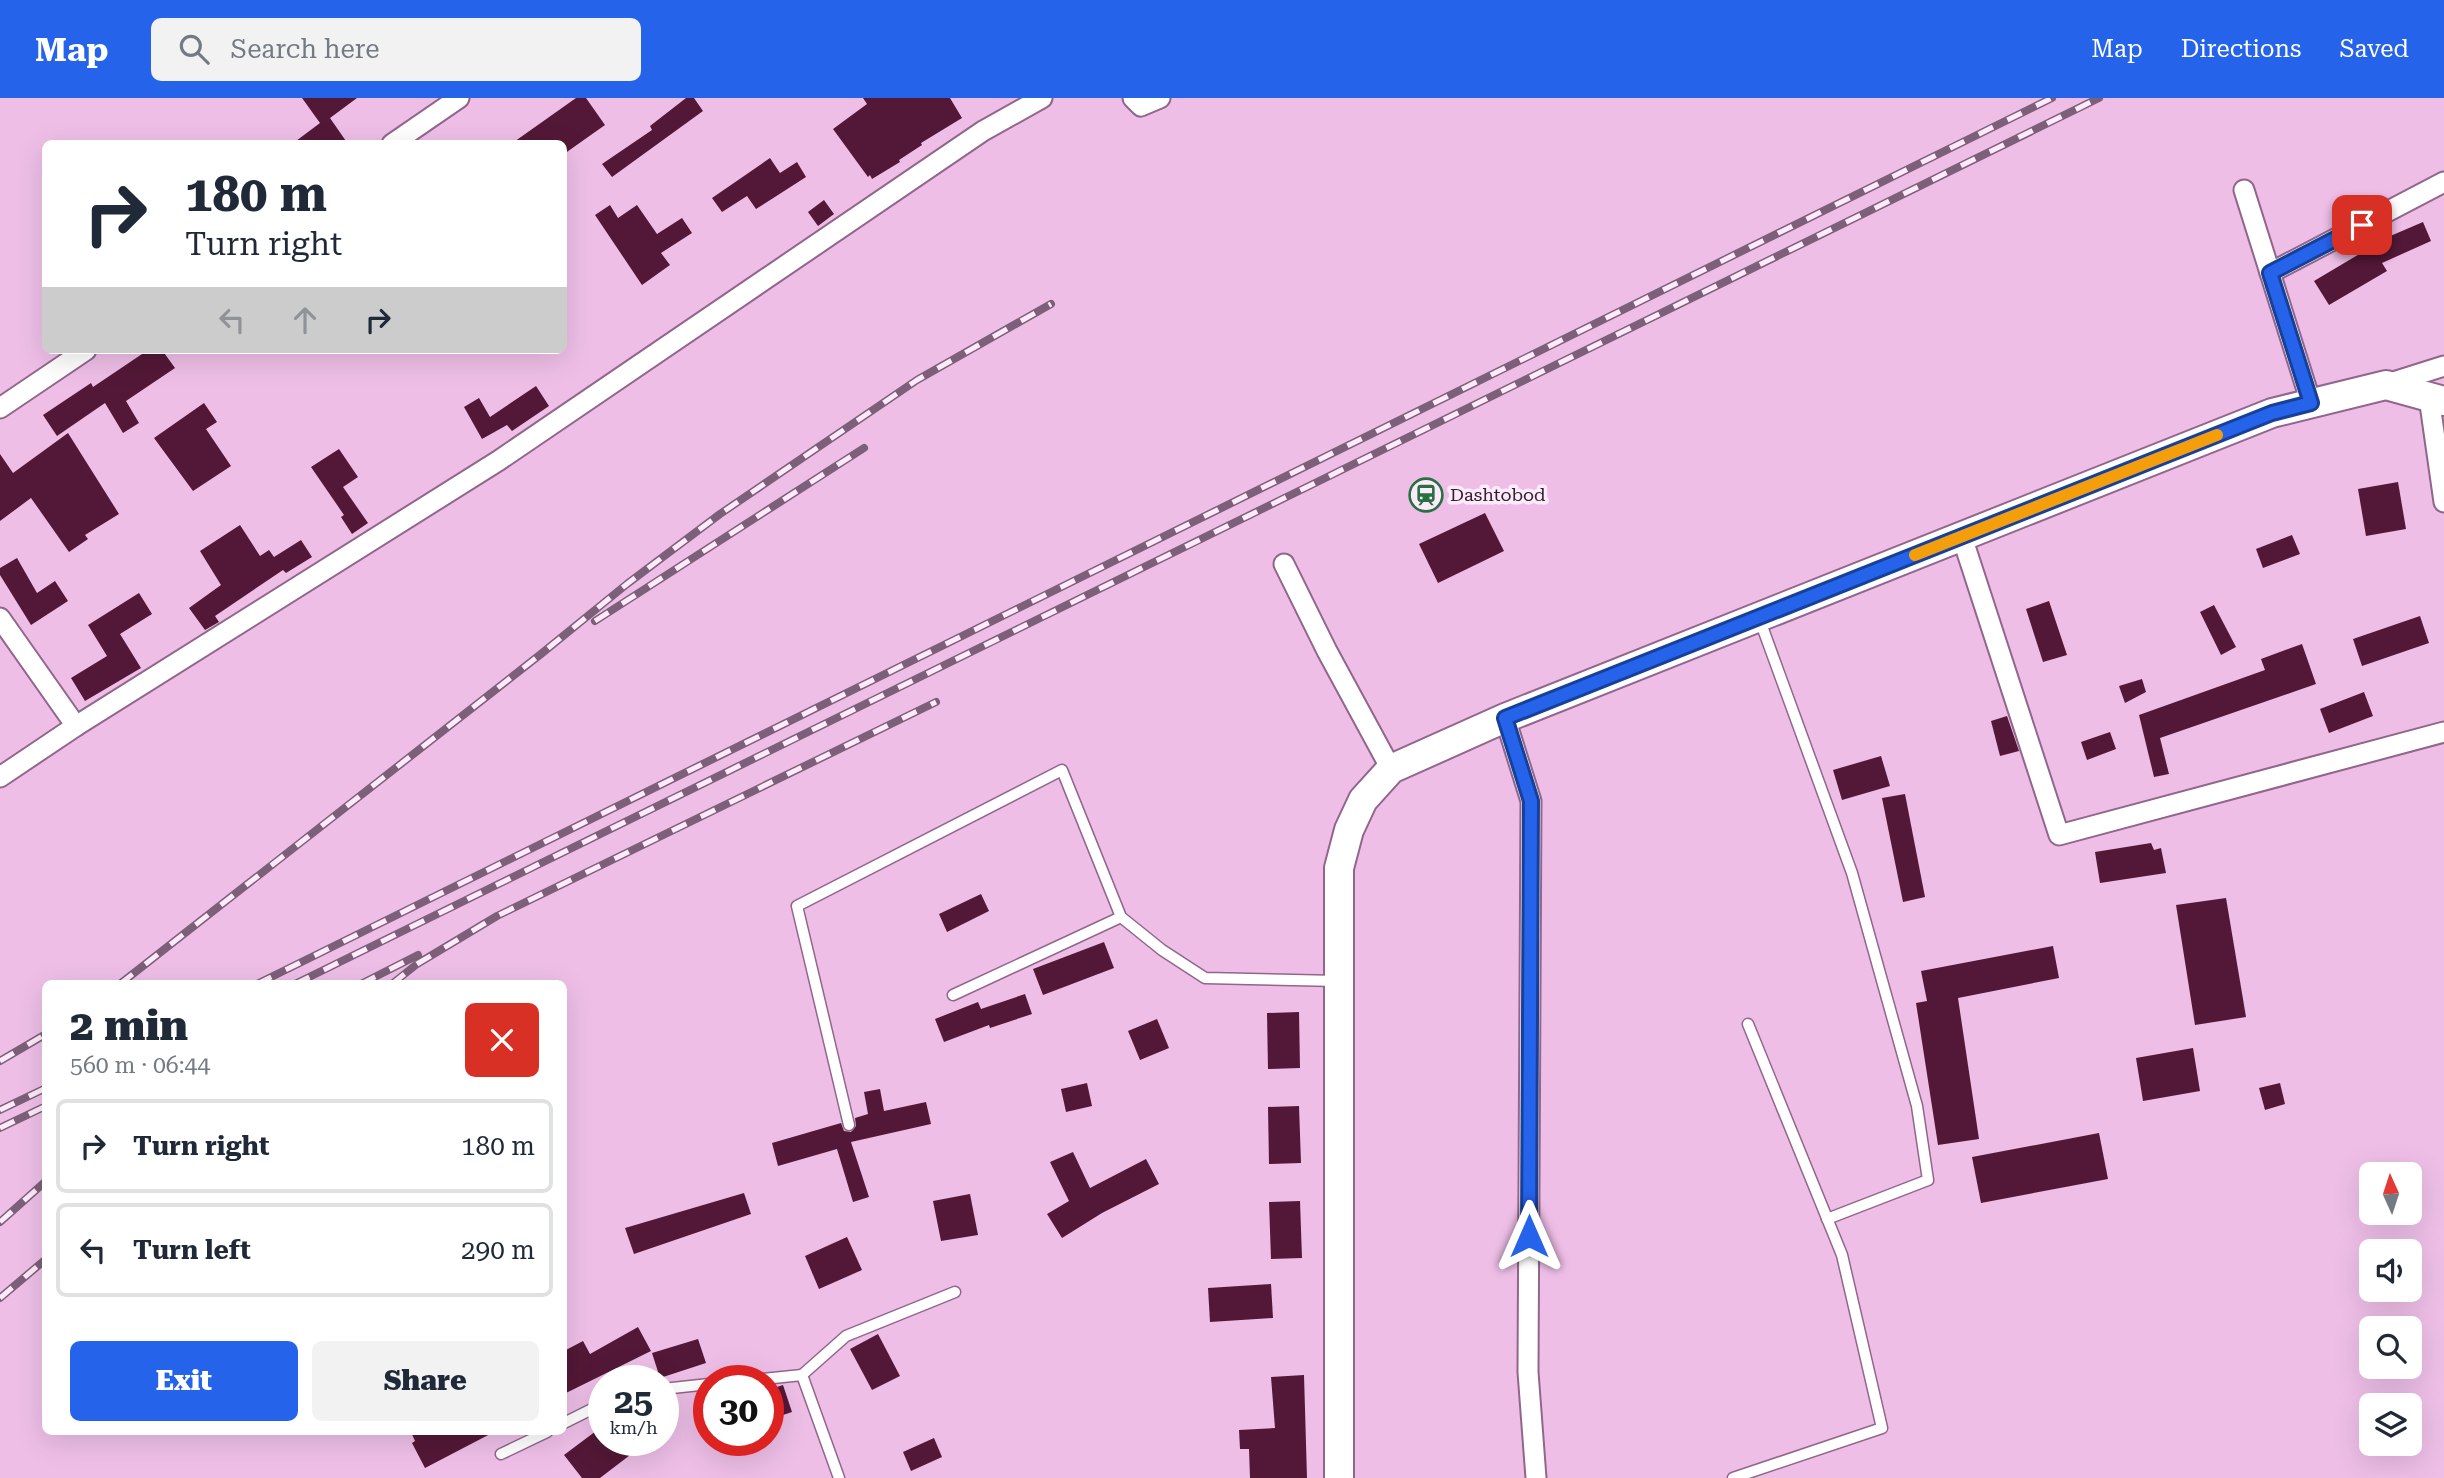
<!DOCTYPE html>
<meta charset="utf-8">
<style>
:root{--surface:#fff;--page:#f2f2f3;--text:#1f2937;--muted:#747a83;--line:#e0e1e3;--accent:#2563eb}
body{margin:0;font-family:"Roboto Serif",serif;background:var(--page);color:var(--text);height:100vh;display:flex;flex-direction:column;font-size:26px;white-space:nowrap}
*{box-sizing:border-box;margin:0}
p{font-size:23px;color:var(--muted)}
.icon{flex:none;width:38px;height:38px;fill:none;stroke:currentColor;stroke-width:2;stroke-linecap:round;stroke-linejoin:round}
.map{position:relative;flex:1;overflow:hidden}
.panel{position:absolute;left:42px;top:882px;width:525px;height:455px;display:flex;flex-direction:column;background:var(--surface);border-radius:10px;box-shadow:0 7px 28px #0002}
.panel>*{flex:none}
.hud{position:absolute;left:42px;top:42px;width:525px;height:214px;border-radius:10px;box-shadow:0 7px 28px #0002;background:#fff;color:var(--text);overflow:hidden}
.needle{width:46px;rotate:357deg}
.buttons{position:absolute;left:2359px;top:1064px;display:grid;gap:14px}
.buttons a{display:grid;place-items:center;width:63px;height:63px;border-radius:10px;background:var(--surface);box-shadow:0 7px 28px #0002;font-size:35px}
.speed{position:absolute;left:588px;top:1267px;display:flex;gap:14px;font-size:35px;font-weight:700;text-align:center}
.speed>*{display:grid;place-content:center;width:91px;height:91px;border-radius:50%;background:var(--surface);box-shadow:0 7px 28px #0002;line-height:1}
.speed small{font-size:18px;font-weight:400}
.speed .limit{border:10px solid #d22;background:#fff;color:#111}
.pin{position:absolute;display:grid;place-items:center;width:60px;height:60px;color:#fff;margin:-30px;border-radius:14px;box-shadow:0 4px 10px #0006}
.me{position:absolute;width:77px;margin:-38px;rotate:0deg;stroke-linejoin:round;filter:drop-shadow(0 0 5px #0008)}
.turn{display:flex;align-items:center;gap:24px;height:147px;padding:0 28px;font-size:32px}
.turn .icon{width:91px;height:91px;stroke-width:2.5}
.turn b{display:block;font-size:49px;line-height:60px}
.lanes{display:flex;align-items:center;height:66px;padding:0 28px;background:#0003;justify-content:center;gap:35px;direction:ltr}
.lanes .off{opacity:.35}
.round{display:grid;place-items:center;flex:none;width:74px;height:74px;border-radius:10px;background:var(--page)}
.overview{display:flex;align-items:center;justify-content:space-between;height:119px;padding:0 28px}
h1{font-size:42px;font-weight:800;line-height:52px}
.action{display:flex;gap:14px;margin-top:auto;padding:14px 28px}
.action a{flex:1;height:80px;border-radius:10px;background:var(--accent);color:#fff;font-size:28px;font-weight:800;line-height:80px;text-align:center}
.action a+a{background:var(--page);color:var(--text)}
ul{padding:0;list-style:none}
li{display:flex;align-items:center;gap:21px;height:94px;margin:0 14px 10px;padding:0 14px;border:4px solid var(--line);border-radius:10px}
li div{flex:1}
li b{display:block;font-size:26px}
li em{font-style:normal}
header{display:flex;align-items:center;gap:42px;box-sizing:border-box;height:98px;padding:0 35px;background:var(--accent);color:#fff}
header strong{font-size:33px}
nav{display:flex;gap:38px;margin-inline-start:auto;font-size:24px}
.search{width:490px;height:63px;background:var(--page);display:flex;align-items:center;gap:18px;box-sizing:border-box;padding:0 24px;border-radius:10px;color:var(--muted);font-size:26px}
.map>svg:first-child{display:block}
.building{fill:#531837}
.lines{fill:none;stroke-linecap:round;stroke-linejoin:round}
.lane-casing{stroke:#91668b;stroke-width:13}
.street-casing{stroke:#91668b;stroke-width:23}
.secondary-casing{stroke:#91668b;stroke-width:32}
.lane{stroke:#fff;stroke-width:10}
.street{stroke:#fff;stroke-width:19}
.secondary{stroke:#fff;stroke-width:28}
.rail-casing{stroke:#7c5f78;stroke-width:8}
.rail{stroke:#feeafa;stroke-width:5;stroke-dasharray:16;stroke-linecap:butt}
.route-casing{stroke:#184099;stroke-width:18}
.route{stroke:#2563eb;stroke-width:12}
.slow{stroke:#f59e0b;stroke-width:12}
.labels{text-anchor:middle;stroke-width:7;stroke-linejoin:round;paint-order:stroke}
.poi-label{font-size:18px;fill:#32202f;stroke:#feeafa;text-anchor:start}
</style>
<header>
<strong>Map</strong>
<div class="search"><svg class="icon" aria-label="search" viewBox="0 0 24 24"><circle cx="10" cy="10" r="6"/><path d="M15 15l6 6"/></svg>Search here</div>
<nav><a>Map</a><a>Directions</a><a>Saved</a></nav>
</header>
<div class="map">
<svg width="2444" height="1380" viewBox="0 0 2444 1380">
<rect width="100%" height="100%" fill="#eebee7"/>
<g class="building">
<path d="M302,0H357L330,20L348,46H292L320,25Z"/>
<path d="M576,0H586L605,27L564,56V46H511Z"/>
<path d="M686,0H694L703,13L612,79L602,66L652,32L650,28Z"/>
<path d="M863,0H950L962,20L921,45L922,47L899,62L900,64L872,81L870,77L868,79L833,31L867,6Z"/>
<path d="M770,60L780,75L797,64L806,79L756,111L747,98L722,114L712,100Z"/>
<path d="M824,102L834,116L818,128L808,114Z"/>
<path d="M610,107L618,120L637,107L657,136L682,120L692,135L661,155L670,167L642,187L595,117Z"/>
<path d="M2423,124L2431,143L2382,165L2387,173L2329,207L2314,183L2388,139Z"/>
<path d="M148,252H162L175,270L126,303L139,325L123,335L105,305L57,338L43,317L91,285L93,289Z"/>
<path d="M536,288L549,308L512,333L507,327L482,341L464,309L479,300L490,319Z"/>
<path d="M204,305L217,324L206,331L231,368L193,393L154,340Z"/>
<path d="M68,335L119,416L85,437L88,441L69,454L31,400L0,423V356L13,375Z"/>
<path d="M339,351L358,379L343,389L368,425L352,436L341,419L344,417L311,369Z"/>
<path d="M2398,384L2406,431L2366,438L2358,391Z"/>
<path d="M1485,415L1504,453L1438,485L1419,446Z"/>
<path d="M240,427L260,458L269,452L274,459L301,442L312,459L286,475L283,472L215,518L219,524L205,532L189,510L221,487L200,453Z"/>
<path d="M2292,437L2300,456L2263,470L2256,451Z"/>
<path d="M17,460L37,495L55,483L68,503L31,527L0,477V470Z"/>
<path d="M139,495L152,516L120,536L141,570L85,603L71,580L107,558L88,527Z"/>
<path d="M2049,503L2067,557L2043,564L2026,511Z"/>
<path d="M2214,507L2236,549L2221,557L2200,514Z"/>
<path d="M2420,518L2429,545L2362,568L2353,541Z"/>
<path d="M2302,546L2316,586L2160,640L2169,676L2154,679L2139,617L2265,572L2261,561Z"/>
<path d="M2142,581L2146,594L2125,605L2119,588Z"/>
<path d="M2364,594L2373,618L2329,635L2320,611Z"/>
<path d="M2007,618L2019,653L2000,658L1991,623Z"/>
<path d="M2110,634L2116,651L2087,662L2081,644Z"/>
<path d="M1881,658L1890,688L1842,702L1833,672Z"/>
<path d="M1905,696L1925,799L1903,804L1882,700Z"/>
<path d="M2151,745L2154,752L2161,750L2166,775L2100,785L2095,754Z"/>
<path d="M981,796L989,813L947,834L939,816Z"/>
<path d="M2226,800L2246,919L2195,927L2176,807Z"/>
<path d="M1104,844L1114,870L1043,897L1033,871Z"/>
<path d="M2053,848L2059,880L1958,900L1979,1041L1938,1047L1916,905L1927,903L1921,873Z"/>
<path d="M1025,896L1032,916L990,930L989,927L944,944L935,921L978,904L981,911Z"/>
<path d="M1299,914L1300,970L1268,971L1267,915Z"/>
<path d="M1157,921L1169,950L1140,962L1128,933Z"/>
<path d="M2193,950L2200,993L2143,1003L2136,960Z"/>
<path d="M1087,985L1092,1008L1066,1014L1061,991Z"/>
<path d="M2280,985L2285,1006L2265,1012L2259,990Z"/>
<path d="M880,991L884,1013L926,1004L931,1026L851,1044L869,1099L853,1104L837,1051L778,1068L772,1045L841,1025L844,1033L851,1034L856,1028L855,1020L868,1016L864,994Z"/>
<path d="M1299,1008L1301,1065L1269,1066L1268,1009Z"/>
<path d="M2099,1035L2108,1081L1981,1105L1972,1059Z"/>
<path d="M1073,1054L1090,1090L1146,1061L1159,1086L1102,1115L1062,1140L1047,1116L1069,1103L1050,1064Z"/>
<path d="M744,1095L751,1116L634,1156L625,1130Z"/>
<path d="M970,1096L978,1137L941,1143L933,1103Z"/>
<path d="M1300,1103L1302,1160L1271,1161L1269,1104Z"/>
<path d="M847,1139L862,1172L819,1191L805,1158Z"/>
<path d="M1271,1186L1273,1220L1210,1224L1208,1190Z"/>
<path d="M638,1229L651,1253L564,1296V1253L583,1243L590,1256Z"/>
<path d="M878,1236L900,1278L872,1292L850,1251Z"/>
<path d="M698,1241L706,1265L660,1280L652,1255Z"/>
<path d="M1304,1277L1307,1380H1250L1249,1351H1240L1239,1332L1275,1330L1271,1279Z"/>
<path d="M783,1287L792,1314L768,1322V1292Z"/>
<path d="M604,1327V1342H625L634,1354L600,1380H582L564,1357Z"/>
<path d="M411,1334H494L425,1370L412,1345L415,1343Z"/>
<path d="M934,1340L942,1359L911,1373L903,1354Z"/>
</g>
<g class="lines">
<defs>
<g id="lane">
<path d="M1759,520L1852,775L1917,1008L1928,1082L1827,1121"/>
<path d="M953,897L1121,819L1162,852L1205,880L1338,883"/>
<path d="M849,1027L797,808L1062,672L1121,819"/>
<path d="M802,1277L846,1238L955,1194"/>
<path d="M744,1283L802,1277L839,1380"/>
<path d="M663,1291L709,1286"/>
<path d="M564,1325L604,1305"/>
<path d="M501,1356L547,1334"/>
<path d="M1733,1380L1882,1330L1842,1157L1748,926"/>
</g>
<g id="street">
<path d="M1133,0L1141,8L1160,0"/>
<path d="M392,46L459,0"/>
<path d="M2244,92L2311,305"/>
<path d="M2270,175L2444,84"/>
<path d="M2387,286L2444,268"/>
<path d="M2429,299L2444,404"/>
<path d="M0,310L86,252"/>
<path d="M1962,439L2059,737L2444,634"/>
<path d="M1284,466L1327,553L1391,671"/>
<path d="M0,520L76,628"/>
<path d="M1505,620L1531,703L1528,1274L1536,1380"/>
<path d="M0,679L76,628L498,363L983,33L1042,0"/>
</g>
<path id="secondary" d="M1339,1380V770L1349,732L1363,702L1391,671L1505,620L2272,315L2386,287L2444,303"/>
</defs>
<use href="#lane" class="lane-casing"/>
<use href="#street" class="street-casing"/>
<use href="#secondary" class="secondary-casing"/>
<use href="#lane" class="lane"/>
<use href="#street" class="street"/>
<use href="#secondary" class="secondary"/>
<defs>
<g id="rail">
<path d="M595,523L864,350"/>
<path d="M120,886L541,556L627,486L720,416L917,282L1051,206"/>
<path d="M257,886L2052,0"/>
<path d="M295,886L2099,0"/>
<path d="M361,886L418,857"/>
<path d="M392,886L417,866L497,818L936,604"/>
<path d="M0,963L46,936"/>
<path d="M0,1012L46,990"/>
<path d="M0,1030L46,1008"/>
<path d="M0,1124L46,1083"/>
<path d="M0,1200L46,1161"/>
</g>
</defs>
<use href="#rail" class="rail-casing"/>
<use href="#rail" class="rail"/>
</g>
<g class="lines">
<defs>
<path id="route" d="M1529,1138L1531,703L1505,620L2272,315L2311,305L2270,175L2362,127"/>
</defs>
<use href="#route" class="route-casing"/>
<use href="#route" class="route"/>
<path class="slow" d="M1915,457L2217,337"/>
</g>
<defs>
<symbol id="station-ring" viewBox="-11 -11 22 22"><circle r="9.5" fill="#feeafa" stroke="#25713f" stroke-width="1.5"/><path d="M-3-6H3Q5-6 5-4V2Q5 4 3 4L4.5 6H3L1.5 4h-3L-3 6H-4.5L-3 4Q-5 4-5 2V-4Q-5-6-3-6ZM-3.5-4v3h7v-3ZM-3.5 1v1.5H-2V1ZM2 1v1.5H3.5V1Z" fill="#25713f"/></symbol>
</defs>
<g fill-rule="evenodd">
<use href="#station-ring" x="1407" y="378" width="38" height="38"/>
</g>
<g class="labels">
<g class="poi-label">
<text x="1450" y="403">Dashtobod</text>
</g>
</g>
</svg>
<div class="buttons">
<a><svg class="needle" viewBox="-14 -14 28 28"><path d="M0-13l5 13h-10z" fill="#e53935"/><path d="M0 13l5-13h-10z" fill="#747a83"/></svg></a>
<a><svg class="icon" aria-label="sound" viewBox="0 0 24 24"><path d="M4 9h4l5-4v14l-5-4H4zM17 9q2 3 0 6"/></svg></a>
<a><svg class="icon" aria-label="search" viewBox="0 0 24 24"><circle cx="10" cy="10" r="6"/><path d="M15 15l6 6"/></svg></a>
<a><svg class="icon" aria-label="layers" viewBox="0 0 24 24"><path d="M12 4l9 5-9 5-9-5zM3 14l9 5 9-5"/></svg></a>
</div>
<div class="speed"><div>25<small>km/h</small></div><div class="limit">30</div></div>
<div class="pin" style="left:2362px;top:127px;background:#d93025"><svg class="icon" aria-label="arrive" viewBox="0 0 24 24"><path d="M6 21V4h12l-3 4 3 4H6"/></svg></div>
<svg class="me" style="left:1529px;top:1138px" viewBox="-20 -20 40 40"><path d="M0-17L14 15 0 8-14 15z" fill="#2563eb" stroke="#fff" stroke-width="4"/></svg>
<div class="hud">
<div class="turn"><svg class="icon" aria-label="right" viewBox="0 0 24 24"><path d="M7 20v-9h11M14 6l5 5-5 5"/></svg><div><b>180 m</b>Turn right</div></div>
<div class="lanes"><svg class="icon off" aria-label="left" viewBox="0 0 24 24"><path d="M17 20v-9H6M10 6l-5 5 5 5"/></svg><svg class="icon off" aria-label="ahead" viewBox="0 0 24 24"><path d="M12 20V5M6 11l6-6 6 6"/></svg><svg class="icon" aria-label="right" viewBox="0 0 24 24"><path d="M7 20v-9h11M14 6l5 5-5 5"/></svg></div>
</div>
<section class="panel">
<div class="overview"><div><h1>2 min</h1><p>560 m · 06:44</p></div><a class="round" style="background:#d93025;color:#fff"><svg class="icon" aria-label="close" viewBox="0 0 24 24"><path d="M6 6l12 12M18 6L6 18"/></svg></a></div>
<ul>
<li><svg class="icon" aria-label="right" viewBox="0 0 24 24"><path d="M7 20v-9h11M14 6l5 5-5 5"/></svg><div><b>Turn right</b></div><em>180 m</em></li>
<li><svg class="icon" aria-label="left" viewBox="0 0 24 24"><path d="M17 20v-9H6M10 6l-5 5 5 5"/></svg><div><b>Turn left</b></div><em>290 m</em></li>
</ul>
<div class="action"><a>Exit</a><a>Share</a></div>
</section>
</div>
